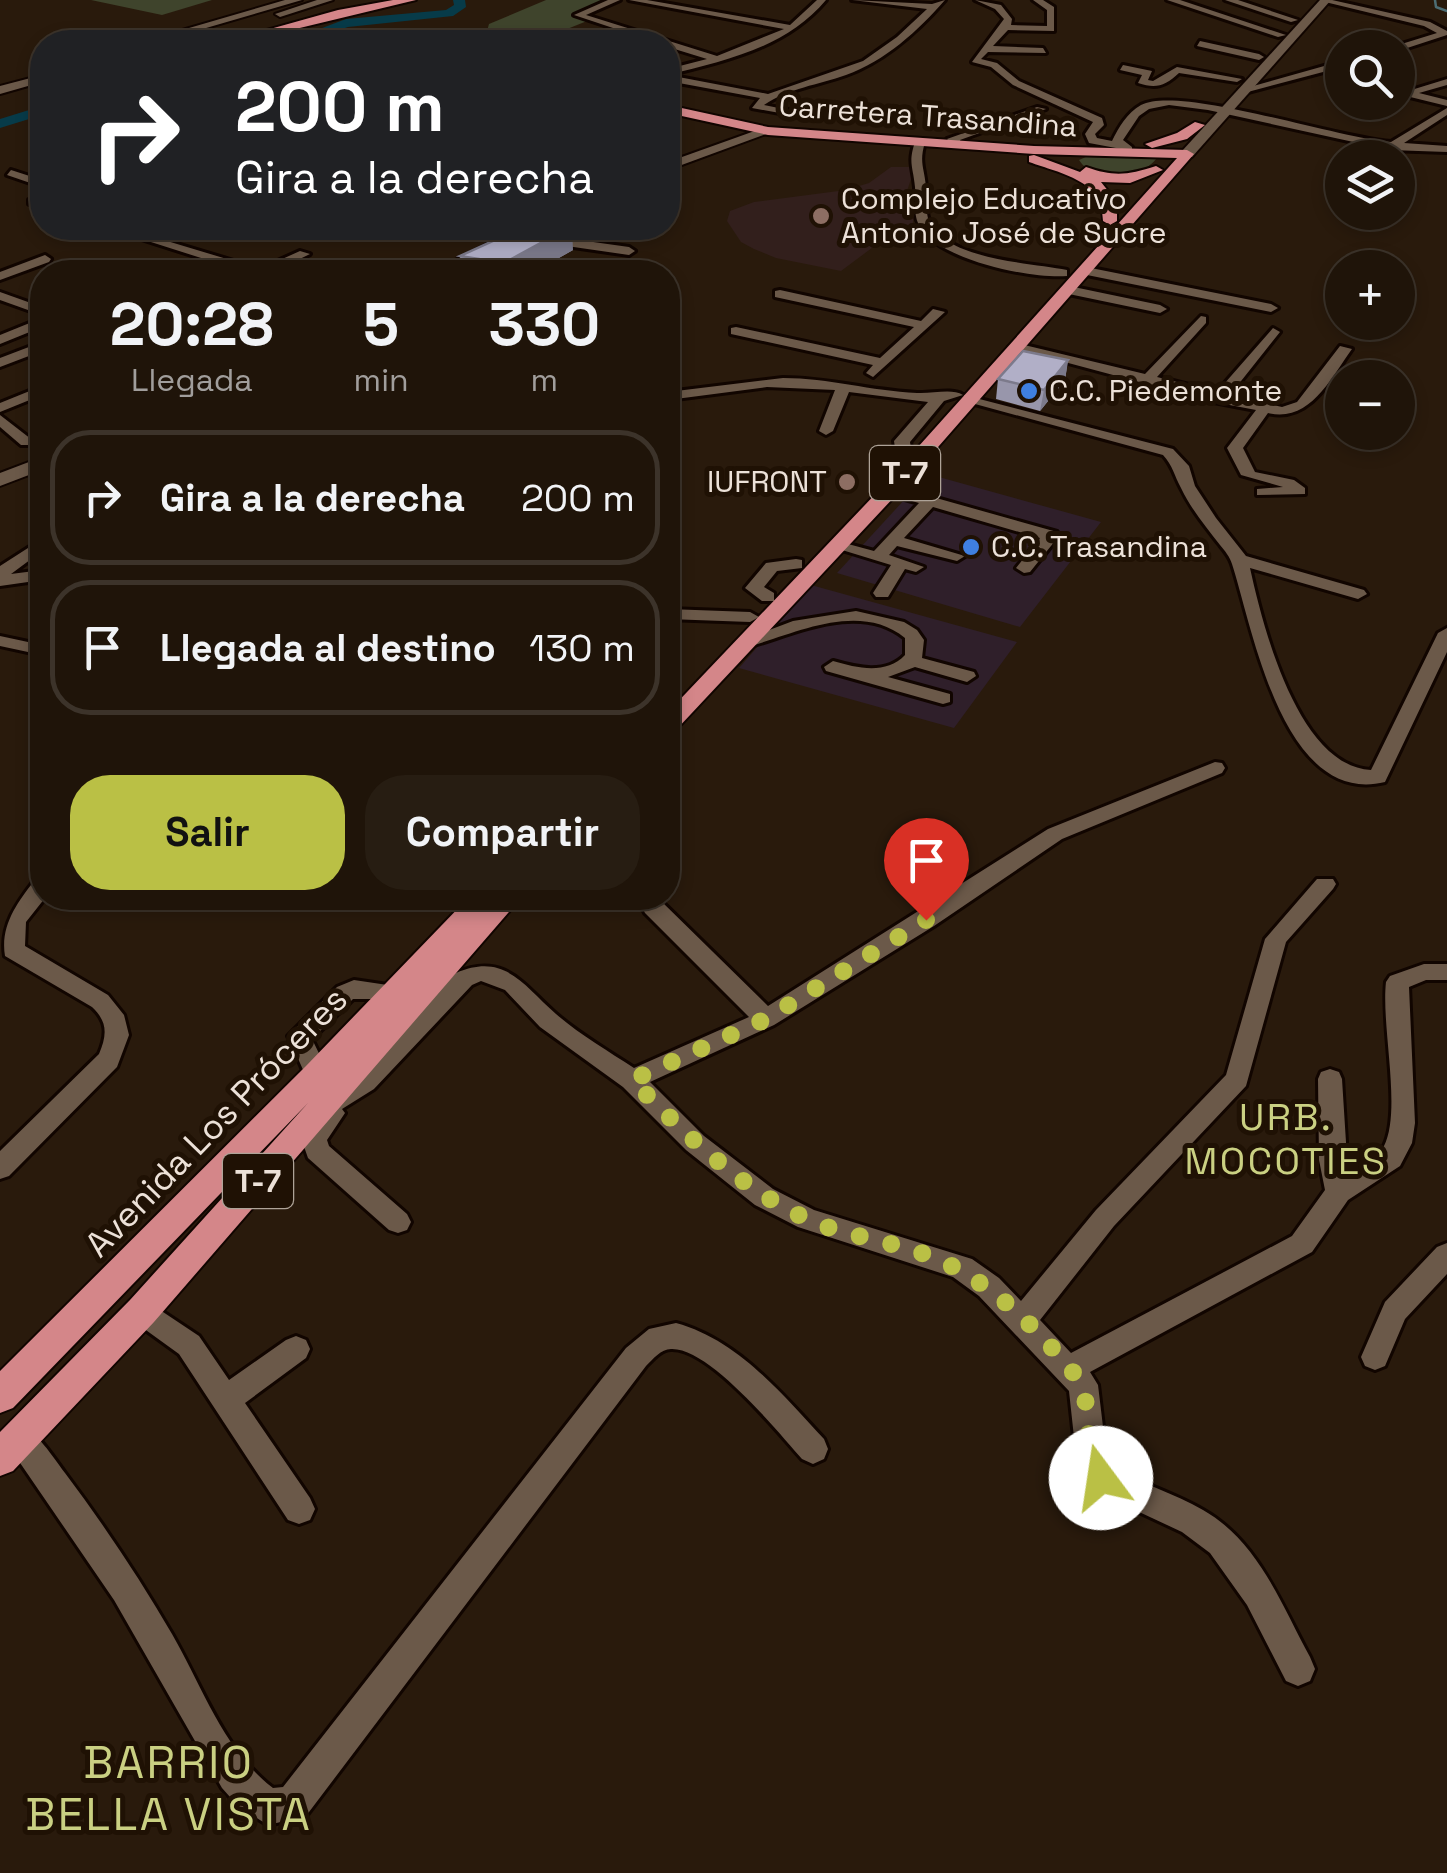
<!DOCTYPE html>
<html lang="es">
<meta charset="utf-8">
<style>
:root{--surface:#1f1409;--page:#271d12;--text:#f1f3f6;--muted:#a19e9c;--line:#3c332a;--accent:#bac045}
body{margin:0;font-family:"Space Grotesk",sans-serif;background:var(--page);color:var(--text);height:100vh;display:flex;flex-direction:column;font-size:38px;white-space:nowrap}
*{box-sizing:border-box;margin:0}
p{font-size:32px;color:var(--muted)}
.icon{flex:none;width:55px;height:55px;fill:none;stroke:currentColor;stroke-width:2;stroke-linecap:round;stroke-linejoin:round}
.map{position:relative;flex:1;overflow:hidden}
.side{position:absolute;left:30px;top:260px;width:650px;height:650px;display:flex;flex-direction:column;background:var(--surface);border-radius:40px;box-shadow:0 5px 15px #0003,0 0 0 2px var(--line)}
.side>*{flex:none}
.top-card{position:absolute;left:30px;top:30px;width:650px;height:210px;border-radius:40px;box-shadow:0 5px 15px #0003,0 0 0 2px var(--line);background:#202124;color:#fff;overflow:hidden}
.buttons{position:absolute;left:1325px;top:30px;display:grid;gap:20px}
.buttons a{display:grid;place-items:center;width:90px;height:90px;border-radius:50%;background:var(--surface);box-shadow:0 5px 15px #0003,0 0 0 2px var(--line);font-size:50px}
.pin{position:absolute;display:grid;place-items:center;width:85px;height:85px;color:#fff;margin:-102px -42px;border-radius:50% 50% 50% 0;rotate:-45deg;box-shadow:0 0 10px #0007}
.pin .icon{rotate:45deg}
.me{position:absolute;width:110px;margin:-55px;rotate:346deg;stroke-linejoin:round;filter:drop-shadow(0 0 8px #0008)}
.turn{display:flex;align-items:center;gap:35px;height:210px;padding:0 40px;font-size:45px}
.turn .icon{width:130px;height:130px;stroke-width:2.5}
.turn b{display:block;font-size:70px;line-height:85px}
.eta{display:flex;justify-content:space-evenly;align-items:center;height:170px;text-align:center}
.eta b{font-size:60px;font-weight:600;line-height:70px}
.cta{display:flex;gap:20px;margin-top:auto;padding:20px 40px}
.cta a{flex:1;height:115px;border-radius:40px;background:var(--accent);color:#111;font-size:40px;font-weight:600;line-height:115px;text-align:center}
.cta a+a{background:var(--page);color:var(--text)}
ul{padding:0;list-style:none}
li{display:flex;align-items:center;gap:30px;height:135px;margin:0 20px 15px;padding:0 20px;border:5px solid var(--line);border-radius:40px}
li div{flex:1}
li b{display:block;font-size:38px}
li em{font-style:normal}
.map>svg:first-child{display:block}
.commercial{fill:#2f1f2a}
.education{fill:#321f1c}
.green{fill:#3f442c}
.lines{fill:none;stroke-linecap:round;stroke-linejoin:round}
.stream{stroke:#4c6d74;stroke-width:2.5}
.river{fill:#073b49;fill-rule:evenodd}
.minor-casing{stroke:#110500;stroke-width:6}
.tertiary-casing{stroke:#110500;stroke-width:4}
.secondary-casing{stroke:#110500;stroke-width:4}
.trunk-casing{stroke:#110500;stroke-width:4}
.minor{fill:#6b5949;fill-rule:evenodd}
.tertiary{fill:#6b5949;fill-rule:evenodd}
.secondary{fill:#6b5949;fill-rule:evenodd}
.trunk{fill:#d48689;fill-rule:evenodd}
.wall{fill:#9896ab}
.shaded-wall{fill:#7c7a8b}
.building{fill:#b1afc7;stroke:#7c7a8b;stroke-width:2.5}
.route{stroke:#bac045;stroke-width:18;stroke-dasharray:0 32.4}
.education-dot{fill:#8d6e63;stroke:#1f1104;stroke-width:4}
.shop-dot{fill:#3f7fe0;stroke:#1f1104;stroke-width:4}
.labels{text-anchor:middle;stroke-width:10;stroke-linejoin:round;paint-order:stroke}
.far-street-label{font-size:30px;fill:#ece1d8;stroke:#1f1104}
.far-poi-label{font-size:30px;fill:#ece1d8;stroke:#1f1104;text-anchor:start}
.shield{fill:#1f1104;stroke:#aea398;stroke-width:2.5}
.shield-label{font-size:32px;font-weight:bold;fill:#ece1d8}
.street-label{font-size:35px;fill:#ece1d8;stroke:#1f1104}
.neighbourhood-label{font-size:38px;letter-spacing:2.5px;fill:#cad082;stroke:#1f1104}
.near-neighbourhood-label{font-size:45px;letter-spacing:2.5px;fill:#cad082;stroke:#1f1104}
</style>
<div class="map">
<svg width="1447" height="1873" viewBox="0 0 1447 1873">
<rect width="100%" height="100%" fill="#291a0c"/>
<g class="commercial">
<path d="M928,474L1101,522L1020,627L837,573Z"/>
<path d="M811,585L1017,642L954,728L739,668Z"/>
</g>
<path class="education" d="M891,167H915L907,191L915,211L912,227L892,233L841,271L776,258L754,249L741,242L727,221L730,211L754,202L846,190L869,183Z"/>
<g class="green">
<path d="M91,0H212L162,15Z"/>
<path d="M546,0H611L575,16L587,21L535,42H484L489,24Z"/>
<path d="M1088,156L1157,158C1140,180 1096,186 1079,160Z"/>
</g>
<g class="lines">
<path class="stream" d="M1435,0L1436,7L1447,11"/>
<g class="river">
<path d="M453,0H465L466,7L453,16L348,27L303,42H285L346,19L446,10L454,5Z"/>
<path d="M42,106V115L0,128V119Z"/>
</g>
<defs>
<g id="minor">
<path d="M608,0H620L586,15L717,56L784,29L629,0H647L790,25L817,0H826C786,48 726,60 668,75V69L707,59L668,47V42H655L574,15Z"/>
<path d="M852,0L932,4L945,0C918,31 885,61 846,75C818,85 789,88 764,105L818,116V120L752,108L760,98L668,81V75L768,94L863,61L897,37L927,9Z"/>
<path d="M975,0L1001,5L1012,19L1011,25L1047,26V10L1033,0H1043L1054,7V31L1008,30L993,46L1043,48L1046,53L988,52L981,59L997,63L1019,81L1102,118L1104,125L1095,134L1097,138L1112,141C1119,127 1127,113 1141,105C1180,85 1335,138 1391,142L1447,108V115L1404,143L1447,146V152L1390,150L1208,110L1169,105L1149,109L1139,116L1123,140L1132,147V151L1089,143L1085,134L1093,122L1013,85L991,67L972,62L1004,19L995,9Z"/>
<path d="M1167,0H1180L1286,35L1278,37Z"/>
<path d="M1225,0H1238L1298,20L1291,22Z"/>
<path d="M1332,0L1430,22L1447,31V35L1398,51L1395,46L1437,33L1424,26L1321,1Z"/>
<path d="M1200,41L1259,54L1264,57L1259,60L1197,46Z"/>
<path d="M1342,61V67L1244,93L1239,90Z"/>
<path d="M1123,65L1152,71L1148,80L1153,81L1177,67L1242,79L1237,82L1179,73C1165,86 1156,89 1138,83L1142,75L1120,70Z"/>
<path d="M1447,79V85L1419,93L1447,100V106L1398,94V88L1408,91Z"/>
<path d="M1037,107L1046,109L960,140L962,146H954L947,139Z"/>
<path d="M920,139L925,142C919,163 924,166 926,187C928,199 924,214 931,225C952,260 1031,263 1067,270V276C1031,279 937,260 919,225C913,214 916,199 915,187C913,166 908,163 915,142Z"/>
<path d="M11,170L42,180V187L7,175Z"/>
<path d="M29,200L42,201V208L29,204Z"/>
<path d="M107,228H124L260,269L300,251L310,254L273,272H245Z"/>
<path d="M543,235L629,247L635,251L629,255L539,242V236Z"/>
<path d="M45,255L51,259L49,262L0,280V272Z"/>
<path d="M1086,267L1271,304L1278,308L1271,312L1082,274V268Z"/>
<path d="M1069,286L1160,305L1167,309L1160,313L1064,293L1063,290Z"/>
<path d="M780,290L921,321L933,309L945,312L873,377L866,373L873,365L731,334V328L736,327L880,358L914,327L775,297V291Z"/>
<path d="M0,292L42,307V315L0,300Z"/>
<path d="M1201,316L1206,317V323L1157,377L1217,392L1273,328L1280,332L1230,395L1282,407L1297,402L1340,346L1352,349C1331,378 1310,423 1268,413L1243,448L1255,472L1294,480L1305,488V494L1257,495V489L1283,487L1241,475L1227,448L1256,410L1214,402L1009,347L1016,343L1145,374Z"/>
<path d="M42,318V327L0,344V335Z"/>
<path d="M42,342V351L0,367V358Z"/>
<path d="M783,378C829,378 871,391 917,393C932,394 952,388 963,395L944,401L910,442L912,455L904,460L896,455L894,441L928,402L849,392L833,431L826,435L819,431L835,390L767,387L668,400V392Z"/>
<path d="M42,386V395L0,412V403Z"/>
<path d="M964,395L1173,449L1189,466L1195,486L1216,518L1246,556L1364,590L1367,594L1358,599L1250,568C1263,627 1298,766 1371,770L1438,633L1447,628V652L1385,782C1283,807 1253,629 1232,564C1230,557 1225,551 1220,545C1206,527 1191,509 1181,488C1174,475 1173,466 1163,455L964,401Z"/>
<path d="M0,415L31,439V445H21L0,427Z"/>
<path d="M890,485L1057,532L1059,536L1030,572L1024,573L1016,568L1040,538L933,507L904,538L965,556L957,561L897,546L889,555L924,567L916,572L905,569L888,597H876L873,593L891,565L829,546L837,541L874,551L919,503L884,493L882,490Z"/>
<path d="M42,539V551L11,574L42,570V580L0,586V566Z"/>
<path d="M796,559L802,560V568L777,571L764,587L774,593V601H762L745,588L766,563Z"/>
<path d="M668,609L750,612L759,617L750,622L668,619Z"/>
<path d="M856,611L904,622L917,630L924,640L922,658L974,672L976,676L967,682L915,667L888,677L950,694V702L943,704L826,671L824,667L833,661C857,668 886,675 905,655V638C858,600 793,635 744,648L735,643L793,621Z"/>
<path d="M0,636L42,645V655L0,646Z"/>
<path d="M1215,762L1222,763L1225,768L1222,773L1062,839L934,926L774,1025L650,1082L704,1136L773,1189L814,1210L972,1259L999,1278L1021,1301L1096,1210L1226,1075L1265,939L1317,879H1333L1336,884L1333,889L1286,942L1246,1086L1114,1226L1040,1320L1071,1353L1292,1236L1325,1190L1319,1160L1318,1079L1321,1072L1330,1069L1339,1072L1342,1079L1348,1174C1361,1167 1378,1159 1384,1146C1402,1110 1381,1027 1386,982L1390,976L1424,964H1447V980H1426L1409,987L1415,1123L1412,1143L1400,1166L1348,1200L1312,1252L1090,1372L1098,1385L1107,1460L1112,1467C1141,1484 1174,1493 1203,1510C1258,1541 1281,1604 1310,1657L1315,1669L1310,1681L1298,1686L1286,1681L1247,1605L1210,1553L1182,1532L1090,1489L1077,1465L1069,1391L979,1296L953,1277L798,1227L755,1205L686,1150L623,1087L540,1027L505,990L481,981L472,985L374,1089L342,1109L345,1113L327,1140L329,1146L407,1214L411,1222L407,1230L398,1233L389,1230L308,1158L301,1138L320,1110L317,1104L321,1097L356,1075L456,973C505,952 523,985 556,1014C579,1034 608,1051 634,1068L749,1017L645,913L642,907L645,901H661L768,1006L1048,829Z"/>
<path d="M42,878L45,898L26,922L25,946L108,995L124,1015L129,1035L117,1067L9,1176L0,1179V1151L99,1054C107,1035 108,1022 92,1007L5,956C0,926 17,903 34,881Z"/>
<path d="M354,980L401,987L405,993L401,999H353L312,1039L329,1074L326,1081L317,1084L308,1081L288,1036L337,987Z"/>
<path d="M1447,1243V1274L1405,1319L1385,1366L1375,1370L1365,1366L1361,1357L1385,1302L1437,1247Z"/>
<path d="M142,1298L199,1336L229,1380L286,1340L296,1336L306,1340L310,1349L306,1358L245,1403L310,1498L315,1509L310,1520L299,1524L288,1520L179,1354L132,1320L128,1311L132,1302Z"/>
<path d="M676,1323C738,1340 781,1393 824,1439L828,1449L824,1459L813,1464L802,1459C778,1432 709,1347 671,1349C661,1349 653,1359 646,1366L306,1816L268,1825L238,1806L222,1788L114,1600L3,1438L7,1428L18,1424C38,1432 52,1456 65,1473C104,1525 140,1579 172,1634C202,1686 224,1751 273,1788L283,1787L626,1348L649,1329Z"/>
</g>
<g id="tertiary">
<path d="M285,0H302L158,42H141Z"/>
<path d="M317,0H333L280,17L275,14Z"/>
<path d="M42,75V82L0,94V86Z"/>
<path d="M763,128L774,131L668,170V162Z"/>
<path d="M519,228H537L450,272H431Z"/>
<path d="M42,457V470L0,486V473Z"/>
</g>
<path id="secondary" d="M1320,0H1331L1192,157H1182V151Z"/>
<g id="trunk">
<path d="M393,0H416L241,42H224L338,10Z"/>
<path d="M668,105L768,127L1034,146L1187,150L1194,154L897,494L676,730L668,732V712L883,486L1177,158L1034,154L768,135L668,113Z"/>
<path d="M1195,122L1205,125L1187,139L1152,148L1145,144L1177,133Z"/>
<path d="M1034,155L1080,172L1086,167C1114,177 1128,175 1156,166L1163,170L1130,183L1101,182L1117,202V221L1110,225L1103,221C1103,180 1062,174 1029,162V156Z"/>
<path d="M468,898H521L154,1322L13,1471L0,1476V1432L130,1300L308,1103L13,1408L0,1413V1371L306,1066Z"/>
</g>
</defs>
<use href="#minor" class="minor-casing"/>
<use href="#tertiary" class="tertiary-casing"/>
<use href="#secondary" class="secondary-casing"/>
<use href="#trunk" class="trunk-casing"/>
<use href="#minor" class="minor"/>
<use href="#tertiary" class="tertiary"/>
<use href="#secondary" class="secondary"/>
<use href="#trunk" class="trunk"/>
</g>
<g class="wall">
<path d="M573,250L534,272H462L460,256Z"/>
<path d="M1068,360L1065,380L1040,411L996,399L998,379Z"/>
</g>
<g class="shaded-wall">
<path d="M568,228H572L573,250L534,272H505L504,263Z"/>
<path d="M1068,360L1065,380L1040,411L1044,390Z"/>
</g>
<g class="building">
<path d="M521,228H568L504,263L460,256Z"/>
<path d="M1023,351L1068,360L1044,390L998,379Z"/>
</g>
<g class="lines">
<path class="route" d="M926,920L766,1019L632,1080C684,1132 736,1185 803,1217C839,1235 881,1239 919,1252C981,1273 1031,1321 1072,1371C1098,1403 1079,1445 1101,1478"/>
</g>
<g class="education-dot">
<circle cx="821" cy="216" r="10"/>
<circle cx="847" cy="482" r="10"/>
</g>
<g class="shop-dot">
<circle cx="1029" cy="391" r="10"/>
<circle cx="971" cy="547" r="10"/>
</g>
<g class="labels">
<g class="far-street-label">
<text transform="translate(928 116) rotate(4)" y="10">Carretera Trasandina</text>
</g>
<g class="far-poi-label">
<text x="841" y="209">Complejo Educativo<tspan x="841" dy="34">Antonio José de Sucre</tspan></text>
<text x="1049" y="401">C.C. Piedemonte</text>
<text x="827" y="492" text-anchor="end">IUFRONT</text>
<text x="991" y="557">C.C. Trasandina</text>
</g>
<g class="shield">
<rect x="870" y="446" width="70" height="54" rx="8"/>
<rect x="223" y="1154" width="70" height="54" rx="8"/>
</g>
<g class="shield-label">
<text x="905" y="484">T-7</text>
<text x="258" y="1192">T-7</text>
</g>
<g class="street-label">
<text transform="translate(216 1122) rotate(-46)" y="12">Avenida Los Próceres</text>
</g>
<g class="neighbourhood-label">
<text x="1286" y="1130">URB.<tspan x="1286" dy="44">MOCOTIES</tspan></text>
</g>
<g class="near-neighbourhood-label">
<text x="169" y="1778">BARRIO<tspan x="169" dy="52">BELLA VISTA</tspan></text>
</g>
</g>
</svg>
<div class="buttons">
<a><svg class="icon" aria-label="search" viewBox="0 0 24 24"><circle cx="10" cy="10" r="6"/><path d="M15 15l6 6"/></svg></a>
<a><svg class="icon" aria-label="layers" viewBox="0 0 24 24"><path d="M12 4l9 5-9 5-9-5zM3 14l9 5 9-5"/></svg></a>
<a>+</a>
<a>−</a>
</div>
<div class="pin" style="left:926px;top:920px;background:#d93025"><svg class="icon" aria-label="arrive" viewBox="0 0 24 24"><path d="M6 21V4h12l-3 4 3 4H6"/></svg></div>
<svg class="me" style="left:1101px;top:1478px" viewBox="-20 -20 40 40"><circle r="19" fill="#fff"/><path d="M0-13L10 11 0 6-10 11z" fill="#bac045"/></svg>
<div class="top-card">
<div class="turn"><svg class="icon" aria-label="right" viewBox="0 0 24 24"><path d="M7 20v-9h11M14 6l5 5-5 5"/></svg><div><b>200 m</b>Gira a la derecha</div></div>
</div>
<section class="side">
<div class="eta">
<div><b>20:28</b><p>Llegada</p></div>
<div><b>5</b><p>min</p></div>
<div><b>330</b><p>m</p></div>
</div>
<ul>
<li><svg class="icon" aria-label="right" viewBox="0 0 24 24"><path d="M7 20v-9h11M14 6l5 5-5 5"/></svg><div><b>Gira a la derecha</b></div><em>200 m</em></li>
<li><svg class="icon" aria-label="arrive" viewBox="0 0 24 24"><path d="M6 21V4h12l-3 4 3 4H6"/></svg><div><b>Llegada al destino</b></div><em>130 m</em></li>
</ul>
<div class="cta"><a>Salir</a><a>Compartir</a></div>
</section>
</div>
